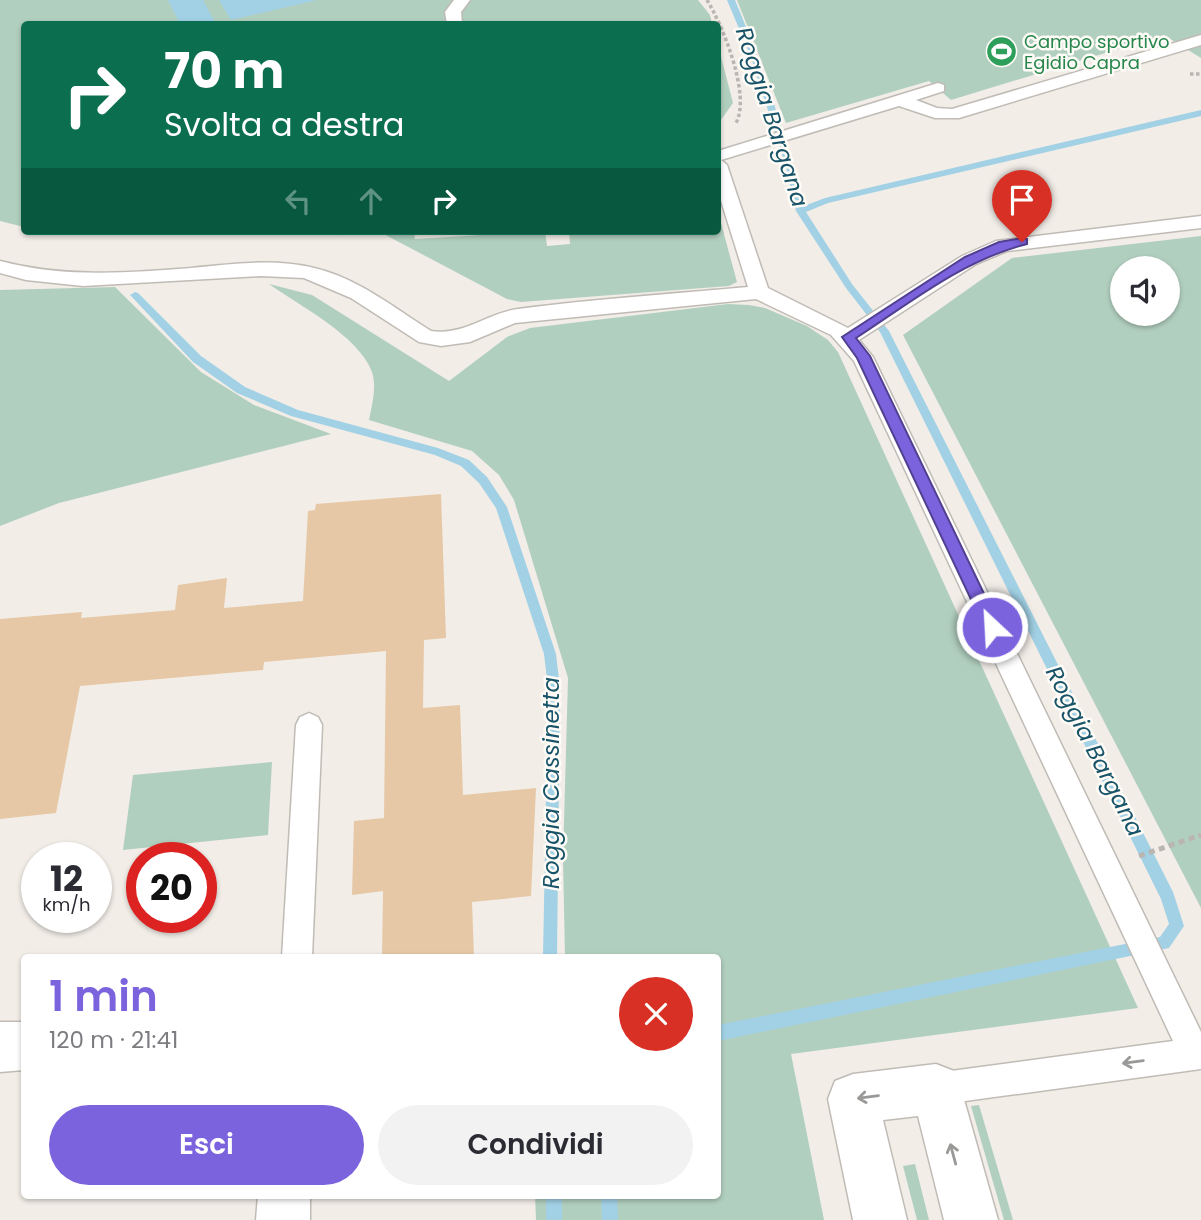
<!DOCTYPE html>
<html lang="it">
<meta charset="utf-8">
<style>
:root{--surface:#fff;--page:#f2f2f3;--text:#2b2b33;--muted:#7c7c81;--accent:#7c63de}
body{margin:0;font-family:Poppins,sans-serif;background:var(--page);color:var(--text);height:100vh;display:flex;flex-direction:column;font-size:26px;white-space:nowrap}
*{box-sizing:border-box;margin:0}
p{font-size:23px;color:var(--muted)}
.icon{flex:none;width:38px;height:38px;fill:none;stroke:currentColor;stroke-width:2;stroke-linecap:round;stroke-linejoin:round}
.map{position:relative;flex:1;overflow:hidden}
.sheet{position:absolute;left:21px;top:954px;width:700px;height:245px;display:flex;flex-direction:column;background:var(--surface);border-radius:7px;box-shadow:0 2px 5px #0004}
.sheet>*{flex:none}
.hud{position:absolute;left:21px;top:21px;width:700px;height:214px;border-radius:7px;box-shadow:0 2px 5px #0004;background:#0b6e4f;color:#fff;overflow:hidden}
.buttons{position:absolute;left:1110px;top:256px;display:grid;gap:14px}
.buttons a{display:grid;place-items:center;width:70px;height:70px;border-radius:50%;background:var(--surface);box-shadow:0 2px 5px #0004;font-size:35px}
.speed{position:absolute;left:21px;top:842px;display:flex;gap:14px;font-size:35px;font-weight:700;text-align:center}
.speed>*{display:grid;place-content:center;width:91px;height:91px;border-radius:50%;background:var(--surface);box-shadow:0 2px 5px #0004;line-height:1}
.speed small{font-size:18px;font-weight:400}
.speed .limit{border:10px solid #d22;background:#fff;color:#111}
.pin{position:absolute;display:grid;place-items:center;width:60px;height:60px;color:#fff;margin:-72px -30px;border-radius:50% 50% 50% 0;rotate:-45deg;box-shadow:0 0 7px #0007}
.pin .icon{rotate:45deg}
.me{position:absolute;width:77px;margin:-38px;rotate:335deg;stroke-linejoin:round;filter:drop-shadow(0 0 5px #0008)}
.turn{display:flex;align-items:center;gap:24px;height:147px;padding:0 28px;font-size:32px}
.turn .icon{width:91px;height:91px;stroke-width:2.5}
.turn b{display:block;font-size:49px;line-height:60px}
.lanes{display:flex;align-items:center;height:66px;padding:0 28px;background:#0003;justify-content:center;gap:35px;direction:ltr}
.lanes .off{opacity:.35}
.round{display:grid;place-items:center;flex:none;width:74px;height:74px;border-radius:37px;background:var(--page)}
.overview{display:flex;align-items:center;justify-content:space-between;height:119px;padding:0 28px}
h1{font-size:42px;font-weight:600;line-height:52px;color:var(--accent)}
.cta{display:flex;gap:14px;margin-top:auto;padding:14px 28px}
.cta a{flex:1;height:80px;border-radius:42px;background:var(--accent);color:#fff;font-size:28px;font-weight:600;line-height:80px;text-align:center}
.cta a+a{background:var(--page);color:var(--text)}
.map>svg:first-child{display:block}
.green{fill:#b1cfbf;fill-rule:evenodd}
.water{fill:#a2d1e5}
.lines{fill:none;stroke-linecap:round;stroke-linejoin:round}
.stream{fill:#a2d1e5;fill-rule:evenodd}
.building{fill:#e6c8a6}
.lane-casing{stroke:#c0bbb5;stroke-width:3}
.street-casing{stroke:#c0bbb5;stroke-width:3}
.path-far1{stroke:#b9b5b0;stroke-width:3.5;stroke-dasharray:3.5 2.5;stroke-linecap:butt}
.path{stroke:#b9b5b0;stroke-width:5;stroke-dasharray:6 4.5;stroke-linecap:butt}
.lane{fill:#fff;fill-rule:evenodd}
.street{fill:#fff;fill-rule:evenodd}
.oneway{stroke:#9a9998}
.route{fill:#7c63de;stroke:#514090;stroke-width:2}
.labels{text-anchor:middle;stroke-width:5;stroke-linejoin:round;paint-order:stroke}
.far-leisure-label{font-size:18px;fill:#27864d;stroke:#fffbf6;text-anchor:start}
.water-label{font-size:23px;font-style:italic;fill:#185469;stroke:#fffbf6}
</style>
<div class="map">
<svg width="1201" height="1220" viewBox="0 0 1201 1220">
<rect width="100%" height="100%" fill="#f2ede7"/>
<g class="green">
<path d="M0,0H698L710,15L712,24H24V227L0,221Z"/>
<path d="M737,0H1201V58L1164,35L951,100L929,81L786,123Z"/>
<path d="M718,45L733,103L718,124Z"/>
<path d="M718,212L737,282L729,286L521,302L507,299L378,231H414L415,239L545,231L547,246L570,244L569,231H718Z"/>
<path d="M1201,236V908L903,335L1012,258ZM1122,268H1167V313H1122Z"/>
<path d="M269,284L312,295L449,381L507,337L530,328L728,304L749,305L765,308L807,326L828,340L838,352L1138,1008L791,1054L824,1220H536L535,1195H718V957H565L563,858L568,678L514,500L499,475L472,451L369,420C372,404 377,388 372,372C359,336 300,306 269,284Z"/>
<path d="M115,287L201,372L254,405L331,434L59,503L0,526V290Z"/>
<path d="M272,762L268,835L123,850L133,775Z"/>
<path d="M979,1105L1013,1220H1004L971,1106Z"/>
<path d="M915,1164L929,1220H917L903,1166Z"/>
</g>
<g class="water">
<path d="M168,0H203L216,24H180Z"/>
<path d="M219,0H317L231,20Z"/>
</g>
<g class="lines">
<g class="stream">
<path d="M727,0H735C763,67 786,136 804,206L825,198L1201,110V116L828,203L806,212L852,284L889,331L1173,892L1184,926L1169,948L718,1041V1025L1160,937L1169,924L1161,899L880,332L846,288L796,211L786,167L751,57Z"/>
<path d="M135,292L138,293L201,356L245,387L298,410L438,448L469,460L487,477L507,507L556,654L560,688L557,957H543L548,688L544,654L496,508L479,483L461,466L435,455L291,416L237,393L193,362L132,297L130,295Z"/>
<rect x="546" y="1195" width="16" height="25"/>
<path d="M601,1195H617L618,1220H602Z"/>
</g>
</g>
<path class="building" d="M441,494L446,638L424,640L423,708L460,705L463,795L536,788L531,896L472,902L474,957H382L383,891L352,895L354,821L384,818L386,651L264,662L263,670L80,686L56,813L0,819V619L82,612L81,618L175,610L178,585L227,578L224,608L303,601L308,511L315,510L316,504Z"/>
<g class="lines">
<defs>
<g id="lane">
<path d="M454,0H470L461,12L462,24H447L445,12Z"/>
<path d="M1201,35V45L959,118H935L899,106L721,160L727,165L768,288L848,328L962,256L996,241L1201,216V228L1007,251L976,264L859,340L873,357L1201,1032V1069L936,1105L925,1100L920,1089L925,1078L936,1073L1173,1041L854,361L831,335L756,299L515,323L470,342L441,346L419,342L351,298L304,278L261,276L83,286L26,280L0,273V261C64,278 126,273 191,268C231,264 275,258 314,268C358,278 394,308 431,331C464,336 487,313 518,309C594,299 671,294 748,287L718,191V151L938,83L944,85V91L916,100L937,108L952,109Z"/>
<path d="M309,713L318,717L322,725L312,957H282L296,725L300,717Z"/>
</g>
<g id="street">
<path d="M0,1022H24V1070L0,1072Z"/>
<path d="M936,1064L954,1071L961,1089L998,1220H944L918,1116L883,1120L907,1220H853L828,1099L835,1081L853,1074Z"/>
<path d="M258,1195H310V1220H256Z"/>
</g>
</defs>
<use href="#lane" class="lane-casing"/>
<use href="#street" class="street-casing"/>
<g class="path-far1">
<path d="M707,0C723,26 751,95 736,123"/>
<path d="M1190,74H1201"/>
<path d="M337,234L341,231"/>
</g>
<path class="path" d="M1139,856L1201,835"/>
<use href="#lane" class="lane"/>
<use href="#street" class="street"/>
</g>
<defs><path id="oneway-shaft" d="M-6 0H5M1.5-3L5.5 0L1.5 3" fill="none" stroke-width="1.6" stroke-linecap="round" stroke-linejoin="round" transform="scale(1.75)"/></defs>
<g class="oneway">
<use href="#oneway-shaft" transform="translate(1133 1062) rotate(172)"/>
<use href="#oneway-shaft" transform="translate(868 1097) rotate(173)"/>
<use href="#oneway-shaft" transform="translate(953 1154) rotate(-105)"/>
</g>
<path class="route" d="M1022,238L1027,239V244C963,260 910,303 856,338L870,356L1000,627L992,634L984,627L857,358L842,337L965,257L999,242Z"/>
<defs>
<symbol id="stadium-disc" viewBox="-11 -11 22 22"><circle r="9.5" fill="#2e9e5b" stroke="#fffbf6"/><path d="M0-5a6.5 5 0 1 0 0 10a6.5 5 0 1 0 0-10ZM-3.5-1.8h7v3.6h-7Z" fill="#fff"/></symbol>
</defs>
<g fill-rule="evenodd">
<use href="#stadium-disc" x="984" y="34" width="35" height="35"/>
</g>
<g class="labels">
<g class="far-leisure-label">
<text x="1024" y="48">Campo sportivo<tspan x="1024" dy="21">Egidio Capra</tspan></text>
</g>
<g class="water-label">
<text transform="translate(772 117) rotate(72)" y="8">Roggia Bargana</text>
<text transform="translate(1095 751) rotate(63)" y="8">Roggia Bargana</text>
<text transform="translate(551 783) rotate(-90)" y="8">Roggia Cassinetta</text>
</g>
</g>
</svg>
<div class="buttons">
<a><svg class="icon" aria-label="sound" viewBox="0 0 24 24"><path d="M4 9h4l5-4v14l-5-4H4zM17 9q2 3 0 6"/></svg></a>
</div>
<div class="speed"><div>12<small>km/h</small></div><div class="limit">20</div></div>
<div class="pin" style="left:1022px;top:242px;background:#d93025"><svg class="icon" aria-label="arrive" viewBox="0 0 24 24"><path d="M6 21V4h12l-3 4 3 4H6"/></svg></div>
<svg class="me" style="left:992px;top:627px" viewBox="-20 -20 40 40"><circle r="17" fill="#7c63de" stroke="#fff" stroke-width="3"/><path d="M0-11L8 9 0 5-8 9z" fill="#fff"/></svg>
<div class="hud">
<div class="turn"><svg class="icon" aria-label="right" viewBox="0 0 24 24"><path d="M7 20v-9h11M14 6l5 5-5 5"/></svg><div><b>70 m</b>Svolta a destra</div></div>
<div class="lanes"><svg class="icon off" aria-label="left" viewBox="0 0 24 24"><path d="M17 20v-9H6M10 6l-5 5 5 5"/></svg><svg class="icon off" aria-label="ahead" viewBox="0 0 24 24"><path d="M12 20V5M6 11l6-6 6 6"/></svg><svg class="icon" aria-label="right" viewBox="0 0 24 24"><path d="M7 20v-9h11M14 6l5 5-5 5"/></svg></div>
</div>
<section class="sheet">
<div class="overview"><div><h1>1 min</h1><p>120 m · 21:41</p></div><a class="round" style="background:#d93025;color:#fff"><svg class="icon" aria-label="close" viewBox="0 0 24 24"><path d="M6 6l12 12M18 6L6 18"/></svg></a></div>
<div class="cta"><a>Esci</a><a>Condividi</a></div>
</section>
</div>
